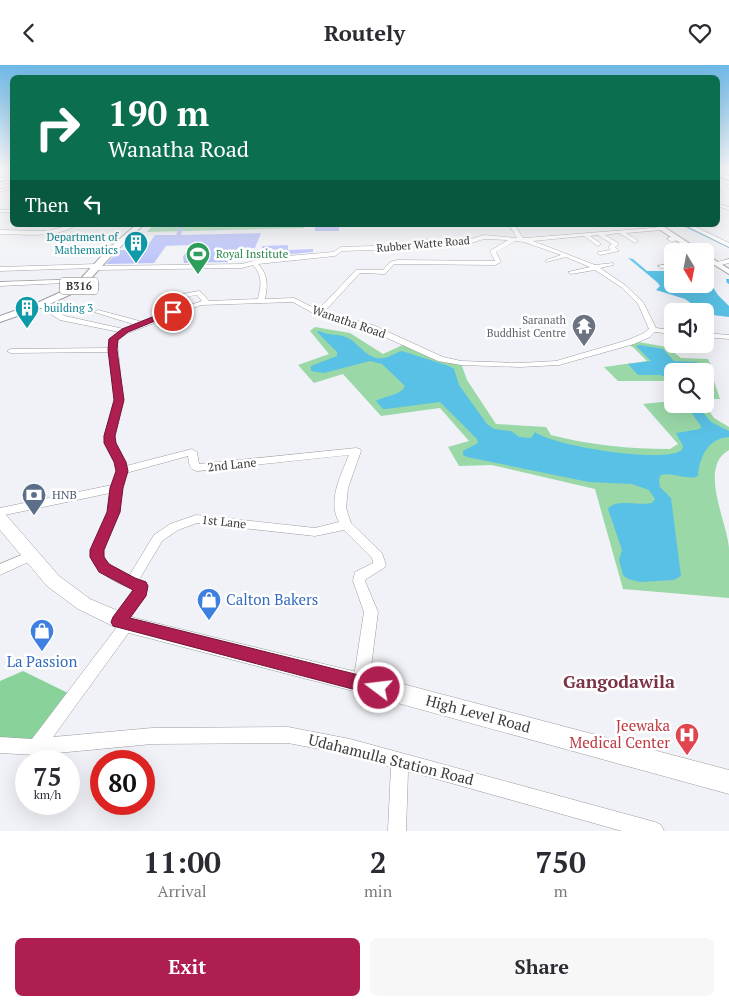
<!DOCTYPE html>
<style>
:root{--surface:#fff;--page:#f7f7f7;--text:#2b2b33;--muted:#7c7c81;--accent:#ae1e51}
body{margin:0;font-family:"PT Serif",serif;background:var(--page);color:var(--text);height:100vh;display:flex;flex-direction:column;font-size:19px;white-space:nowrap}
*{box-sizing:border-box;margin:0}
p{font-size:16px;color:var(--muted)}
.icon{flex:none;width:28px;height:28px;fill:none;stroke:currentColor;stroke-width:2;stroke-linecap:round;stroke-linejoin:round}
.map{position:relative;height:766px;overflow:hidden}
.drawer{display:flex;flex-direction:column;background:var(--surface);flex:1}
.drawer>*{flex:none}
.banner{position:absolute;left:10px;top:10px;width:710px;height:152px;border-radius:8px;box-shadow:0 5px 20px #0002;background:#0b6e4f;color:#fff;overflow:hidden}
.needle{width:32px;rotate:170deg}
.controls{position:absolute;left:664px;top:178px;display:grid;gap:10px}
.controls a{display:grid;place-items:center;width:50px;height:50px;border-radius:8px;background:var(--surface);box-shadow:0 5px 20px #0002;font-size:25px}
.speed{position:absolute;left:15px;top:685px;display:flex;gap:10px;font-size:25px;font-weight:700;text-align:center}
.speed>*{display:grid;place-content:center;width:65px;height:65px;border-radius:50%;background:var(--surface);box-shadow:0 5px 20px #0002;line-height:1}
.speed small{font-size:12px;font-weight:400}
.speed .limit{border:8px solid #d22;background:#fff;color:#111}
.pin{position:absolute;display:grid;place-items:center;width:42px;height:42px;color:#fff;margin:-21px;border:2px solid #fff;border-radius:50%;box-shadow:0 1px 5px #0007}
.me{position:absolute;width:55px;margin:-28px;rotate:285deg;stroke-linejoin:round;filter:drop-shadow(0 0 4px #0008)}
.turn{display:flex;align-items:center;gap:18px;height:105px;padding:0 15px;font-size:22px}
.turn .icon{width:65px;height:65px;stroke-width:2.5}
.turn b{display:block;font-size:35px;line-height:42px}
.then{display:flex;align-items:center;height:48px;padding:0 15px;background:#0003;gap:10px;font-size:19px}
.eta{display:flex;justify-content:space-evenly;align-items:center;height:85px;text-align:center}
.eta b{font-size:30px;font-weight:700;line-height:35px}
.button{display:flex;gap:10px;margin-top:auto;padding:10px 15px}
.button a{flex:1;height:58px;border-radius:8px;background:var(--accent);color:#fff;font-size:20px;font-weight:700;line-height:58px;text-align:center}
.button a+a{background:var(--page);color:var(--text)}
header{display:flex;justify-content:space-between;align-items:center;height:65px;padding:0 15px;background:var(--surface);font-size:22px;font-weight:700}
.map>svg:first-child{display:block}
.green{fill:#9ad8a8}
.forest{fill:#89d39b}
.water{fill:#59c1e5}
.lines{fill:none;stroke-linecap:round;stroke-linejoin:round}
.canal{fill:#59c1e5;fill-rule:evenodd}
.building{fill:#b3bcf9}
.minor-casing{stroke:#9c9da1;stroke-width:1}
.major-casing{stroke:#9c9da1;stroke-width:2}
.highway-casing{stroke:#9c9da1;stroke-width:1}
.minor{fill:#fff;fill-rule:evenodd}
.major{fill:#fff;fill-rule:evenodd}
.highway{fill:#fff;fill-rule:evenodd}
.route{fill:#ae1e51;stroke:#711435}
.labels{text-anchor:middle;stroke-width:5;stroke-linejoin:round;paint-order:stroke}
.far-culture-label{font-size:11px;fill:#0d838f;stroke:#fff;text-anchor:end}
.far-street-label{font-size:11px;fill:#393a3b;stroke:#fff}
.far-leisure-label{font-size:11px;fill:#27864d;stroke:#fff;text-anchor:start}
.shield{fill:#fff;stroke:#747576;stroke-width:1}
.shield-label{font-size:11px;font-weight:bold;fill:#393a3b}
.far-worship-label{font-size:11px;fill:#5b616d;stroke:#fff;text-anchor:end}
.street-label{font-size:12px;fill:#393a3b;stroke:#fff}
.service-label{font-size:12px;fill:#4e5e75;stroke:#fff;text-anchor:start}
.near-shop-label{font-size:15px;fill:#366cbe;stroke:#fff;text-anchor:start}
.near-street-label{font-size:15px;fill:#393a3b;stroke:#fff}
.near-health-label{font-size:15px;fill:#be3a42;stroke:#fff;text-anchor:end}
.near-quarter-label{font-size:18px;font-weight:bold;fill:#7a3345;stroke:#fff}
</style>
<header><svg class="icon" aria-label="back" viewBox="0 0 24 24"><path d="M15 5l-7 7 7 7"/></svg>Routely<svg class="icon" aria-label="heart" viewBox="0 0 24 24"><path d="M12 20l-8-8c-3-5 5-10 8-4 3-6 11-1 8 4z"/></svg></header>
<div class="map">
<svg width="729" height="766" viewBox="0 0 729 766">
<rect width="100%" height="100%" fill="#f1f2f7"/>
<g class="green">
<path d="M149,160H304V163L147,167L151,162H147Z"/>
<path d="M315,262L350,268L383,289L407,278L426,289L461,298L467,315L496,359L546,362L551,370C590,380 629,384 670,384L678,379L643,339L672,336V339H704L714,353L729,362V385C698,402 727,456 729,483C729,499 729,517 729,533L623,524L595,424L492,400L459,401L448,382L469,376L440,343L381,351L343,309L314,318L298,300L329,289L310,266Z"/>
<path d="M633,276L667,282L681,293L708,294L712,302L703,305L712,310L720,334H705V306H672V321L667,316H618L604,302L647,296L634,283L626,278Z"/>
</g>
<path class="forest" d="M23,606L70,629L35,681L0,682V616Z"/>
<g class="water">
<path d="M628,193L633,194L647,206H672V219H705V210L718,230L729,241V252L705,249V246H702L685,234L656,225L660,221L657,217Z"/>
<path d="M319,266C330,271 339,269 346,272C360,278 367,296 384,293C390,292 396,287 402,286L449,301L454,304L459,320L487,359L494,364L511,366L519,372L531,373L535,367C553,381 665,399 682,385L683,381L676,368L700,364L701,361L685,339H696L711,357L729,366V372C708,373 699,393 698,411C688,416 673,407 661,410L659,414L660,422L671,433L681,511L674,515L640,517L628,514L623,510L619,495L622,485L608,444C615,433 640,441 652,438L655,434L649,425L632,419L589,417L467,392L463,390V386L478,378L477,374L440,337L386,344H383L376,336C384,331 402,330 405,321L382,299L370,296L324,308L311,306V301L337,291V287L317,267Z"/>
<path d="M640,280L663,284L674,296L696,297L700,299L693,302L698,306H672V314L660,310H638L628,299L651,296L636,281Z"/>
</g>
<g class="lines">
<g class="canal">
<path d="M681,160H686L729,180V183Z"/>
<path d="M726,214H729V219L727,218Z"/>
</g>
</g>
<g class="building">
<path d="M180,160H184L181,170L261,168L255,183H239L230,197L184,198L183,192L190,180L166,181L154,198L106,199L120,185L144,186L155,170H176Z"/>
<rect x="315" y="160" width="24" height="6"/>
<path d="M288,180V185L313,184V187L260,192L262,181Z"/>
</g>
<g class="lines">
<defs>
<g id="minor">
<path d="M0,104H3L0,106Z"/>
<path d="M729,106V108L718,110V108Z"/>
<path d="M12,116V118L0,119V117Z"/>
<path d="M727,120H729V123L727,122Z"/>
<path d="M12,123V125L0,126V124Z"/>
<path d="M718,139L729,142V145L718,141Z"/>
<rect x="0" y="145" width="12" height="2"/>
<path d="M70,160H77C55,174 25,169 0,169V165L47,166Z"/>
<path d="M509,160H515L523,173H525L664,162L665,163L662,165L626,168L637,175V177L635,178L619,168L605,170L618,178V180L615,182L619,186L600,190L597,188L598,187L611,185L608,182L612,179L598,170L590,171L600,178V180L598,181L584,171L533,176L595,200L613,198V200L600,203L625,220L643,237L656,263L672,265V269L655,267L650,272L634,279L559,300L520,302L461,300L438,296L367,264L311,247L293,237L201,240L128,268L117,275L123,335L114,371L115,378L126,401L192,384L197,387L199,399L356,383L360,384L361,386L348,423L346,443L351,458L382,488L386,500L384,503L366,514L365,516L378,547L369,618L366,623L361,625L356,623L353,618L364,547L353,516L355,507L373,498L372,493L344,465L315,471L197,458L178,465L162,476L139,515L146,517L147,521L145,531L129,554L132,555L134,559L132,563L53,672L152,663L288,662L350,674L655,757L661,760L664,766H622L408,706L406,766H388L391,702L350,690L288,678L152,679L36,690L0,688V672L32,674L117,562L114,561L112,557L134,524C119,520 86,504 91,484C95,471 104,460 108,448C110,442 110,434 110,428L0,451V443L112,420L117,406L115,397L105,378L104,371L115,335L109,287L11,288L7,286L11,284L109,283V274L119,267L60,255L38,241V239H42L65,251L124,264L136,260L94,247L98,245L143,257L169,247L159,234L160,233L199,226L201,227L209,236L258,234C261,220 263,211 253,200L242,203L95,205L92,203L0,206V202L97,199L100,201L242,199L265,193L333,187L341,182L404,180L422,175L471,174L484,170L517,173ZM484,174L508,175L490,186L495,196L398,195L390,197L383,205H356L318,245L294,233L265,234C268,219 268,210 258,199L335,191L342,186L404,184L422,179L471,178ZM515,176L524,177L561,190L546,195V197L566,192L590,202L568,207L571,209L595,205L621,222L638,239L649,264L644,268L628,275L556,296L520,298L461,296L443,292L373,260L324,247L360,208L385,209L394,199H398L495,200L501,197L496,187ZM197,230L202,236L175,245L167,235ZM349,390C341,410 327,436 339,457L315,463L196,450L170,459L154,470L129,511C117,504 103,500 103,485L120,447L121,423L126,408L188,391C189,399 189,404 197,406Z"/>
<path d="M685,160H692L729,178V182Z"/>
<path d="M670,172L680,174L672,177L667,174Z"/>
<path d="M729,194V198L717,201L714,199H705V195H714L717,197Z"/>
<path d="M672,198V202L661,203L658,201Z"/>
<path d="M85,214L88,216L87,217L0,221V217Z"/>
<path d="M705,268L729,270V274L705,272Z"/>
<path d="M31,486L35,488L37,491L35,494L0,510V499Z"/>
</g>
<g id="major">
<path d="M718,108L729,111V115L718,111Z"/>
<path d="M136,160H143L114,188L80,225L43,242L0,257V251L37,238L74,221L108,184Z"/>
<path d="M653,160H661L701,186H692Z"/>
<path d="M705,189L729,204V209L705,194Z"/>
</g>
<path id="highway" d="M0,448L6,450L59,511L90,534L135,553L361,608L729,705V729L361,628L125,567L78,544L47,521L0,465Z"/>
</defs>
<use href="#minor" class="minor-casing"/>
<use href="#major" class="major-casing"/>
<use href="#highway" class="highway-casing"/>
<use href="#minor" class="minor"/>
<use href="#major" class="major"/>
<use href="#highway" class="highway"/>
</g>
<linearGradient id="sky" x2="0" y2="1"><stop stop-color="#6fb9e7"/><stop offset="0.49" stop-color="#f9f9fb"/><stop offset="1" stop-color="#f9f9fb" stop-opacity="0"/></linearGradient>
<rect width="729" height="211" fill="url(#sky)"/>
<path class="route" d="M170,245L177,247L128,267L118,275L117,285L124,335L115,371L116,378L126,397L128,406L123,423L120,447L104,485V492L109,499L135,513L146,517L148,521L146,531L130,553L379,615L385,617L388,623L385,629L379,631L113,561L111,557L113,552L133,525L99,507L90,492V485L107,447L110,423L116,406L114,397L104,378V371L114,335L108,285L109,274L122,264Z"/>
<defs>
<symbol id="building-pin" viewBox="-11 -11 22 30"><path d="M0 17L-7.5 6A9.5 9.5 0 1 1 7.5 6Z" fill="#0f9aa8" stroke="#fff"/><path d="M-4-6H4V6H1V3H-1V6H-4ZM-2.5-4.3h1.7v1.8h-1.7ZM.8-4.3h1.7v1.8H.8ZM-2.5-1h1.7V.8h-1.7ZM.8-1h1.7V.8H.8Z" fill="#fff"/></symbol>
<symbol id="stadium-pin" viewBox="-11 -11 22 30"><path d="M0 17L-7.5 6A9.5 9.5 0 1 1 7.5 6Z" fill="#2e9e5b" stroke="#fff"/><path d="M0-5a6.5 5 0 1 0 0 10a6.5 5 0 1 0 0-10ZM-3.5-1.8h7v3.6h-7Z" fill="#fff"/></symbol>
<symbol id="temple-pin" viewBox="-11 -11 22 30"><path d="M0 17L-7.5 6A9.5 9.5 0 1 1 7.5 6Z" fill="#6b7280" stroke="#fff"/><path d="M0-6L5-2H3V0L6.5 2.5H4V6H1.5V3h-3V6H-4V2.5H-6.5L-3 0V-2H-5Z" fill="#fff"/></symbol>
<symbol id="bank-pin" viewBox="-11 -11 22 30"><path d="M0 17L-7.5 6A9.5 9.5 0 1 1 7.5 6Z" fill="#5c6f8a" stroke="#fff"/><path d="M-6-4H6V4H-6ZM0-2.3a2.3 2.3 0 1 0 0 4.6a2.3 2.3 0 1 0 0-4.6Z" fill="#fff"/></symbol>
<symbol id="shop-pin" viewBox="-11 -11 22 30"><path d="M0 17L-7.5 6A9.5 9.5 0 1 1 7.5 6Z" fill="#3f7fe0" stroke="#fff"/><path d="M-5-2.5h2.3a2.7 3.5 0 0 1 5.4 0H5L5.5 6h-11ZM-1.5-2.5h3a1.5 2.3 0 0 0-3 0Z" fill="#fff"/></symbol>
<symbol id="hospital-pin" viewBox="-11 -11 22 30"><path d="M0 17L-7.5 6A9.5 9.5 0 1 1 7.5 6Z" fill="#e0444e" stroke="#fff"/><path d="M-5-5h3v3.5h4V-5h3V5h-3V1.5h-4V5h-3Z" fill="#fff"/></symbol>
</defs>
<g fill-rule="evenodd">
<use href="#building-pin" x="122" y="164" width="28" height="38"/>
<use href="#stadium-pin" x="184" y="175" width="28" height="38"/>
<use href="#building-pin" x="13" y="229" width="28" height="38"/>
<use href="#temple-pin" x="570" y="247" width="28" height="38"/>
<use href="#bank-pin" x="20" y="416" width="28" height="38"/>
<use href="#shop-pin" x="195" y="521" width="28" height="38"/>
<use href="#shop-pin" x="28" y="552" width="28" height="38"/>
<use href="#hospital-pin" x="673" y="656" width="28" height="38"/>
</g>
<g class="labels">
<g class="far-culture-label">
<text x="118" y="176">Department of<tspan x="118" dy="13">Mathematics</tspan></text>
<text x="44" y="247" text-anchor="start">building 3</text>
</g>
<g class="far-street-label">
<text transform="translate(423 179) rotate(-5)" y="4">Rubber Watte Road</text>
</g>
<g class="far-leisure-label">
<text x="216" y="193">Royal Institute</text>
</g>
<rect class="shield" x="60" y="212.5" width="38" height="17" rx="4"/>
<g class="shield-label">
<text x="79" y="225">B316</text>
</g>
<g class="far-worship-label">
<text x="566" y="259">Saranath<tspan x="566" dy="13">Buddhist Centre</tspan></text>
</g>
<g class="street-label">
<text transform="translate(349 257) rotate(19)" y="4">Wanatha Road</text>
<text transform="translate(232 400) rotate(-6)" y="4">2nd Lane</text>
<text transform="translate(224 457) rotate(6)" y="4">1st Lane</text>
</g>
<g class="service-label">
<text x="52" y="434">HNB</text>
</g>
<g class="near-shop-label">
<text x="226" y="540">Calton Bakers</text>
<text x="42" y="602" text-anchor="middle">La Passion</text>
</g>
<g class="near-street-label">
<text transform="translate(478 649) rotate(15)" y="5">High Level Road</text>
<text transform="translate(391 695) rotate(14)" y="5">Udahamulla Station Road</text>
</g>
<g class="near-health-label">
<text x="670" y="666">Jeewaka<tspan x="670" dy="17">Medical Center</tspan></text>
</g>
<g class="near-quarter-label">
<text x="619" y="623">Gangodawila</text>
</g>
</g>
</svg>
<div class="controls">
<a><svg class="needle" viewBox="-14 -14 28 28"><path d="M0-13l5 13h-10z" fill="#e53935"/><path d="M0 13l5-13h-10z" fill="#7c7c81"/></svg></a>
<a><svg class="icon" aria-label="sound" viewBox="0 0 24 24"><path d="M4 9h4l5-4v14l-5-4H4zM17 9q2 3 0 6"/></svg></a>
<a><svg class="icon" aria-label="search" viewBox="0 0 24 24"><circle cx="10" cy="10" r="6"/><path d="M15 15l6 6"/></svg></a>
</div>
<div class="speed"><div>75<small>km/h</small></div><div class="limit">80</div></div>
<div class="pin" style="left:173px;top:247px;background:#d93025"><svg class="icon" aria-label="arrive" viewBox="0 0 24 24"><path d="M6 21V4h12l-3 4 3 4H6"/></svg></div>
<svg class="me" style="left:379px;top:623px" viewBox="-20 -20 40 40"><circle r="17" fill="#ae1e51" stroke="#fff" stroke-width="3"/><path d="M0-11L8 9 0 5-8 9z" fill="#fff"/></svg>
<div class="banner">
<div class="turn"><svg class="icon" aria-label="right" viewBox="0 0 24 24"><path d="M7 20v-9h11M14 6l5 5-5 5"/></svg><div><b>190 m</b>Wanatha Road</div></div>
<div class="then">Then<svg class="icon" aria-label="left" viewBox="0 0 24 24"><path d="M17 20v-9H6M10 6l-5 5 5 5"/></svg></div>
</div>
</div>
<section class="drawer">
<div class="eta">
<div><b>11:00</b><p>Arrival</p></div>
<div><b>2</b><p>min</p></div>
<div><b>750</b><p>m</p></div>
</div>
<div class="button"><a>Exit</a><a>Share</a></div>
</section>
